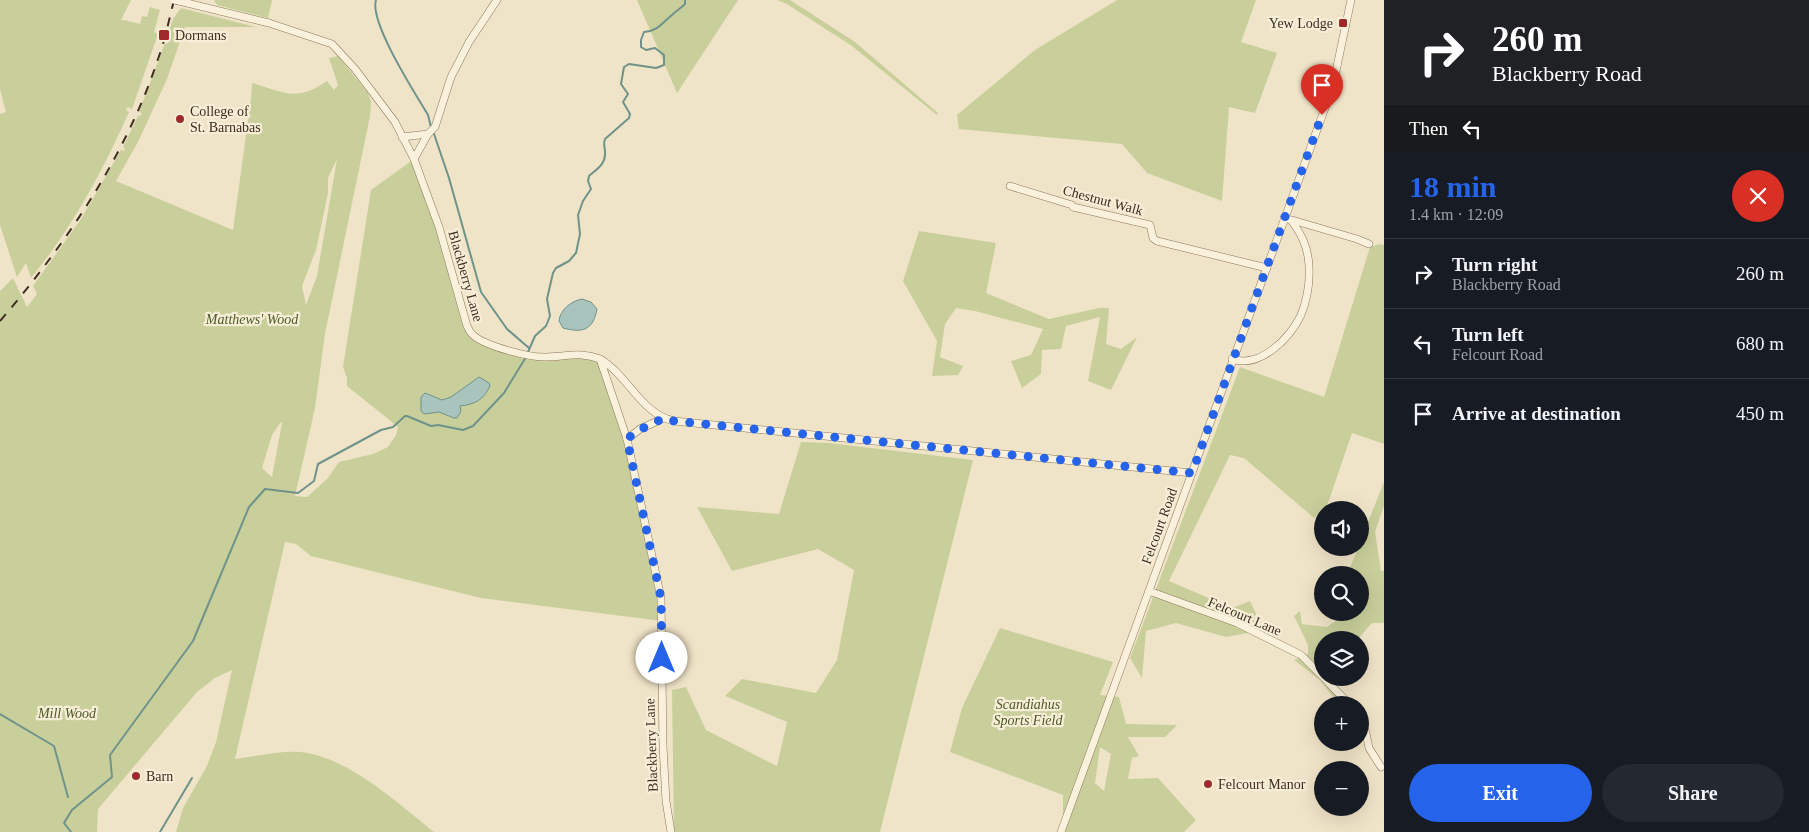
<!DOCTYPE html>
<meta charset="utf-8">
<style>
:root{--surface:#171b24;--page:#242831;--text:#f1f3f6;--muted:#9ea1a6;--line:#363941;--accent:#2563eb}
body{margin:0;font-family:"Times New Roman",serif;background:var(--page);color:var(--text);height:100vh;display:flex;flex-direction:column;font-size:19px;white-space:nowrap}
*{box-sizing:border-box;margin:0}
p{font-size:16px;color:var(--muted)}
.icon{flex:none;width:28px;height:28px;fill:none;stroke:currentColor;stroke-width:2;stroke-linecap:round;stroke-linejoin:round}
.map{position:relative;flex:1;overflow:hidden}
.side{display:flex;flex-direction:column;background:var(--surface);width:425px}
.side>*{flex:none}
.hud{background:#202124;color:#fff;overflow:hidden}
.fabs{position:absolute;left:1314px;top:501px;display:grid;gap:10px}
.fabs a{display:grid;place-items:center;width:55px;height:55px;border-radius:50%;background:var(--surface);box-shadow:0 5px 20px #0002;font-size:25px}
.pin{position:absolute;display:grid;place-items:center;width:42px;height:42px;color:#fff;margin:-51px -21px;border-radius:50% 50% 50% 0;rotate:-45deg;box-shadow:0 0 5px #0007}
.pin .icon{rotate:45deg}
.me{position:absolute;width:55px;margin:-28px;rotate:0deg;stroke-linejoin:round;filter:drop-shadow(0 0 4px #0008)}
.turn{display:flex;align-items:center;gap:18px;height:105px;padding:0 25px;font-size:22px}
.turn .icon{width:65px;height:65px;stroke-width:2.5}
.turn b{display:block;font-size:35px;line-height:42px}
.then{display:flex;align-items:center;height:48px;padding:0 25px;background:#0003;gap:10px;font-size:19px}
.round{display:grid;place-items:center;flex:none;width:52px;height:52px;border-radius:26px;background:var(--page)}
.headline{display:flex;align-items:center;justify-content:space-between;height:85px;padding:0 25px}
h1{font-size:30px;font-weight:700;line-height:38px;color:var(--accent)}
.button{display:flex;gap:10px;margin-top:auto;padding:10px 25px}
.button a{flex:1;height:58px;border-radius:30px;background:var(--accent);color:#fff;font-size:20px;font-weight:700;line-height:58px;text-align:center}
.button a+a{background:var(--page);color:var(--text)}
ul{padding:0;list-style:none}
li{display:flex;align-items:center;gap:15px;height:70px;padding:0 25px;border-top:1px solid var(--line)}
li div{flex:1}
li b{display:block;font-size:19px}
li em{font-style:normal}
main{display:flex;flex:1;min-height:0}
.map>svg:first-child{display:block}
.green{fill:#c9cf9b;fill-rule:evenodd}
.water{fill:#a9c4bc;stroke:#6f938a}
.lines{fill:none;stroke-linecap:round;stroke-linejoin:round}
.stream{stroke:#6f938a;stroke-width:2}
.minor-casing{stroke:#8d765c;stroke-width:8}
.minor{stroke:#faf1dc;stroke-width:7}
.rail{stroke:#3d2e20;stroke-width:2;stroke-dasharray:9 9;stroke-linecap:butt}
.minor-bridge-casing{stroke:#8d765c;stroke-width:8;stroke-linecap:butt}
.minor-bridge{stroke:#faf1dc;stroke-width:7}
.route{stroke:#2563eb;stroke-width:9;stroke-dasharray:0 16.2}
.poi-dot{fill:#9e2a2b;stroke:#f7eed8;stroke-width:2}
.labels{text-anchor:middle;stroke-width:4.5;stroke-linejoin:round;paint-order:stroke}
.poi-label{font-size:14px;fill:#3d2e20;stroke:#f7eed8;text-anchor:start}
.street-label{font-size:14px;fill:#3d2e20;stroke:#f7eed8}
.park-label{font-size:14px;font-style:italic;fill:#4d5a26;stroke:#f7eed8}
</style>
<main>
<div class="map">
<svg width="1384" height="832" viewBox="0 0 1384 832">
<rect width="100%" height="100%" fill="#f0e4c8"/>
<g class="green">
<path d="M0,0H131L121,20H124L140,24L142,16L147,17L150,7L160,10L154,32L158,34L132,109L128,107L126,110L129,112C103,171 72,228 31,278L26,263L17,277L0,225V114L6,112L0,89Z"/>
<path d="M214,0H272L268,18L217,5Z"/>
<path d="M637,0H738L677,93Z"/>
<path d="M777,0H790L855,42L938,113L937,115L852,46L787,4Z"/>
<path d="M1117,0H1256L1241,42L1277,53L1255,113L1229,107L1222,201L1147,173L1122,144L959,129L957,115L1035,50Z"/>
<path d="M181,8L256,27H185L167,79L138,142L116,181L233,230L251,99L252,83C285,93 296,102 327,81L334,90L338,85L329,58L338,56L368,93L371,102L370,116L325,334L315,408L295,496L307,497L328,478L339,462L373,454L388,447L396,435L398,427L347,386V378L343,367L371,190L414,159L471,333L513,352L600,359L634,468L662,621L481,598L311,556L296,544L285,542L235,759C257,756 279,751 300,752C347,756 399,804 434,832H176L183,808L207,766L216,742L232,670L215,678L197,692L98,809L97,832H0V291L13,278L27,307L37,294L33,286L81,219L121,150L124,151L125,148L123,147L138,116H140L142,113L139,112L165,43L167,44L169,41L166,40L173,19ZM337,159L317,276L306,305L302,286L316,250L328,193V178ZM281,422L282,423L272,477L262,468L272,435Z"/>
<path d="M919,231L996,243L986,293L1049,319L1099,308H1109L1106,344L1121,349L1137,337L1111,390L1088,381L1100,317L1066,326L1061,349L1042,350L1041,374L1022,388L1011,361L1031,355L1043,329L975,311L956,308L945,324L940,357L963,366L958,375L932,376L937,341L903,281Z"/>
<path d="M1380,244L1384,245V444L1352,433L1326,509L1314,518L1244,458L1230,455L1169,581L1232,608L1250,601L1264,630L1226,637L1176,623L1146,631L1142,678L1130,658L1240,367L1324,397L1370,247Z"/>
<path d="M801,442L829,443L973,460L880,832H674L672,690L686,687L706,730L777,766L787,722L725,696L742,679L816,693L837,660L854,570L818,549L732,571L697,507L779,514Z"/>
<path d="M1384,482V506L1375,532L1381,571H1384V623H1372L1357,640H1322V678H1329L1339,696L1334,698L1320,680L1294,660L1308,654V645L1294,616L1300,611L1302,624L1327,627L1347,613L1360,612V575H1347L1358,548H1360V542Z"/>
<path d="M1000,628L1113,662L1100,695L1119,697L1126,724L1177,725L1165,737H1128L1139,756L1132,758L1128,779L1158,778L1196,820L1184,832H1063V795L950,752L962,708ZM1100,747L1111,754L1104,791L1095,783Z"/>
</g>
<g class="water">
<path d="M582,299L591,302L597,309C593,331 582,333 563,328L559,321C560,310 571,301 582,299Z"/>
<path d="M479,377L489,383L490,386C483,400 476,404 460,406L461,411L457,418H454L439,412L424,414L421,411V397L425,393L442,400L451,397Z"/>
</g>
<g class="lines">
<g class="stream">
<path d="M376,0C369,22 415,93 428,115L431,127"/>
<path d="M433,131L449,178L481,292L507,329L529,348"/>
<path d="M528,352L535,336L546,326L550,316L547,299L553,273L556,268L569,261L576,253L580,234L578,215L583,201L591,189L588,181L589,176C597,169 606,164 605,152C605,147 603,144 605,139L629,118L630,114L623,102L628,94L621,84L624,67L629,64L656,68L664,65V55L655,48L646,50L641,47V40L644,32C658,31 662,23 672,15C676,11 681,8 685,4V0"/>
<path d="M0,714L54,746L68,797"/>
<path d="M71,832L64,823L72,810L112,777L110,755L193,641L249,507L265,489L298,493L314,481L318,464L381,430L393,427L405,416H407L431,426L438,425L463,430L473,426L504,393L526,357"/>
<path d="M160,832L192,778"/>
</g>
<defs>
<g id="minor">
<path d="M179,1L269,23L332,44L355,69L395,122L414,159L439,227L467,326C469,329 470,333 473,335C485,346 530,358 547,357C567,357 580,351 600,359L627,439L661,598L663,746L666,801L671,832"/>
<path d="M402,137L428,134"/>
<path d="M414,159L428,134L435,127L451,77L469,42L497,0"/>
<path d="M1010,186L1072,205L1073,207L1150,225L1153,238L1157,241L1267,268"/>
<path d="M1292,220L1357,239L1369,244"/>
<path d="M600,359C628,375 641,414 674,421L1192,473"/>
<path d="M1232,359C1260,369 1290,338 1301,315C1307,300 1310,283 1309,266C1308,247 1302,235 1291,220L1284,218"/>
<path d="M627,439L640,429L664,418"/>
<path d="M1149,591L1237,623L1301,655L1322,676"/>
<path d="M1324,678L1350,705"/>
<path d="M1360,720L1366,733L1369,748L1381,767"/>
<path d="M1061,832L1329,97L1336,71L1351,0"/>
</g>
</defs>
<use href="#minor" class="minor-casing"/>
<use href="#minor" class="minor"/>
<path class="rail" d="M0,321C66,244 126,156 158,59C165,40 169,20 174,0"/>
<defs>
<path id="minor-bridge" d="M174,0L179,1"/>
</defs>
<use href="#minor-bridge" class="minor-bridge-casing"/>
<use href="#minor-bridge" class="minor-bridge"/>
</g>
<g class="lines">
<path class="route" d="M662,658L661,598L627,439L637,431L664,418L674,421L694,423L1192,473L1322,115"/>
</g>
<g class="poi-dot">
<rect x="1338" y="18" width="10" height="10" rx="2.5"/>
<rect x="158" y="29" width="12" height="12" rx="2.5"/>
<circle cx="180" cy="119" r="5"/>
<circle cx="136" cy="776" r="5"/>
<circle cx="1208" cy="784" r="5"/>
</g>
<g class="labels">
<g class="poi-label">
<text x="1333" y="28" text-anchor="end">Yew Lodge</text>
<text x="175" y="40">Dormans</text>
<text x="190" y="116">College of<tspan x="190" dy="16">St. Barnabas</tspan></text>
<text x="146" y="781">Barn</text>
<text x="1218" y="789">Felcourt Manor</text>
</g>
<g class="street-label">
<text transform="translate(1103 200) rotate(15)" y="5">Chestnut Walk</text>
<text transform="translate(466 276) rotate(74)" y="5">Blackberry Lane</text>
<text transform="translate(1159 526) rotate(-70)" y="5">Felcourt Road</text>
<text transform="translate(1245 616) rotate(23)" y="5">Felcourt Lane</text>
<text transform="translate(651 745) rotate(-92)" y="5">Blackberry Lane</text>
</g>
<g class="park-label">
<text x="252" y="324">Matthews' Wood</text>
<text x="1028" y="709">Scandiahus<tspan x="1028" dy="16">Sports Field</tspan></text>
<text x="67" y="718">Mill Wood</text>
</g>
</g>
</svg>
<div class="fabs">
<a><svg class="icon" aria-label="sound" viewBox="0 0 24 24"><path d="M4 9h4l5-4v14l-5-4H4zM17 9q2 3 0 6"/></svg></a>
<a><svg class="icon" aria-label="search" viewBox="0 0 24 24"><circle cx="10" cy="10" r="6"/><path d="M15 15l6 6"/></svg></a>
<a><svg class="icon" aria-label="layers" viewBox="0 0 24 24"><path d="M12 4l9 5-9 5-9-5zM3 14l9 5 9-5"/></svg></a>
<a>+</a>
<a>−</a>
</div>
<div class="pin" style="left:1322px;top:115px;background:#d93025"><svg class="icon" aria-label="arrive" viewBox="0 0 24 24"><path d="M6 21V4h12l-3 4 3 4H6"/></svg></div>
<svg class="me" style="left:662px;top:658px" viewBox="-20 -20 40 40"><circle r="19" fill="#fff"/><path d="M0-13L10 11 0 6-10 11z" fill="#2563eb"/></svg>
</div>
<section class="side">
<div class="hud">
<div class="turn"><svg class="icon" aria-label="right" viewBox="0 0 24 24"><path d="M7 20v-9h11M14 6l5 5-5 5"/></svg><div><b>260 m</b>Blackberry Road</div></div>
<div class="then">Then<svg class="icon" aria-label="left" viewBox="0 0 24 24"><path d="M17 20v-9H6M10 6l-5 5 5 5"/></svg></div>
</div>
<div class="headline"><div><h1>18 min</h1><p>1.4 km · 12:09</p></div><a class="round" style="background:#d93025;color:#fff"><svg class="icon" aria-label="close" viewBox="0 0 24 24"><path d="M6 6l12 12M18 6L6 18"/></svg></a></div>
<ul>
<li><svg class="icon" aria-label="right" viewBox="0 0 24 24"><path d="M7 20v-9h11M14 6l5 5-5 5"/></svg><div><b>Turn right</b><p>Blackberry Road</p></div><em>260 m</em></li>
<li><svg class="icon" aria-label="left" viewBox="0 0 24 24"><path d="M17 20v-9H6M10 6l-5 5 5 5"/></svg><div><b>Turn left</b><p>Felcourt Road</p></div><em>680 m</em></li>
<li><svg class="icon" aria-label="arrive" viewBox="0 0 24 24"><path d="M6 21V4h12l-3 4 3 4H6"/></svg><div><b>Arrive at destination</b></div><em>450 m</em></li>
</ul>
<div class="button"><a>Exit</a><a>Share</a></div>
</section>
</main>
